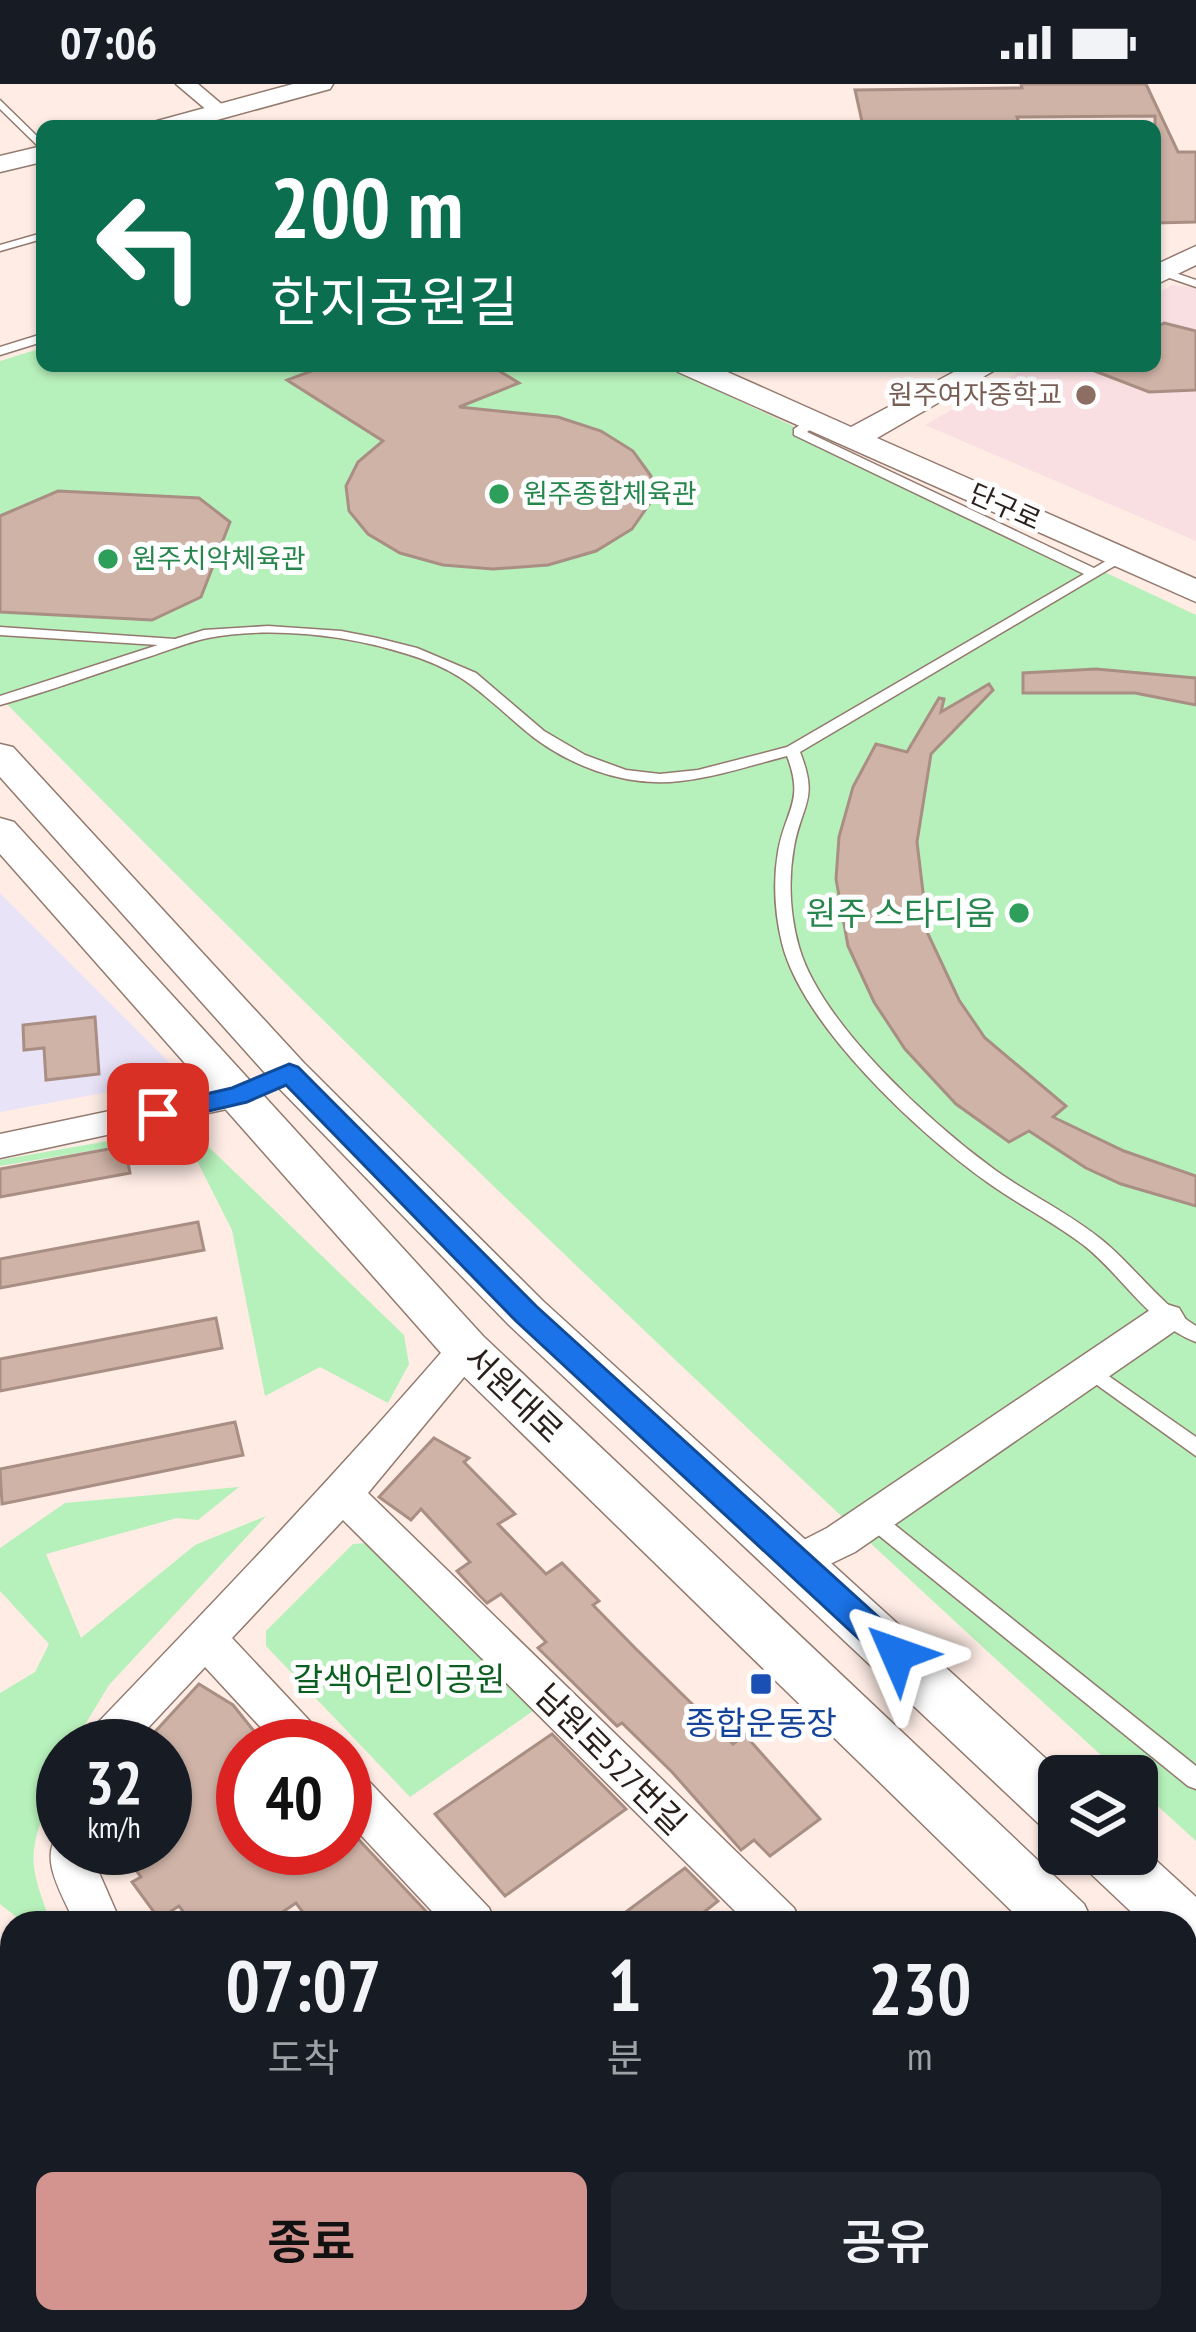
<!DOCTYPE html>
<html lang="ko">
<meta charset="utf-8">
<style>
:root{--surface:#171b24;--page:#20242c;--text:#f1f3f6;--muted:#9ea1a6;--accent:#d3948f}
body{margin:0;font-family:"PT Sans Narrow","Noto Sans KR",sans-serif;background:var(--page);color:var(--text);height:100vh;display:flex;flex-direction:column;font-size:45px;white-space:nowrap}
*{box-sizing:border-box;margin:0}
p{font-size:39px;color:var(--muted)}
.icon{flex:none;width:66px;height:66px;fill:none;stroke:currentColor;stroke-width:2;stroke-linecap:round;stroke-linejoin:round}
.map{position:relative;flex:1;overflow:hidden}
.drawer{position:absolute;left:0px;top:1827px;width:1197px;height:423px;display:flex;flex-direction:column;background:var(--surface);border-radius:36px 36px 0 0;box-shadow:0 3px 9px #0004}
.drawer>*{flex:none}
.hud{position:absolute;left:36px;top:36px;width:1125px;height:252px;border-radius:18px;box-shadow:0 3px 9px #0004;background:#0b6e4f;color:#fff;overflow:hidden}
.fabs{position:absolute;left:1038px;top:1671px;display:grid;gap:24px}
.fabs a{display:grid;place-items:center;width:120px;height:120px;border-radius:18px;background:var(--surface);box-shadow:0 3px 9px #0004;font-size:60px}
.speed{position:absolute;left:36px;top:1635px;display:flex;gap:24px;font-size:60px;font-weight:700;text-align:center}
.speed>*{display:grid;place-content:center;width:156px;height:156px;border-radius:50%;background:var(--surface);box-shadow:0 3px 9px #0004;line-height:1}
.speed small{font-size:30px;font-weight:400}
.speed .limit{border:18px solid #d22;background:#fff;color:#111}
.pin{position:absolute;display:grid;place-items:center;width:102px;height:102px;color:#fff;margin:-51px;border-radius:24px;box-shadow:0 6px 18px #0006}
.me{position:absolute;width:132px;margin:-66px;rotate:313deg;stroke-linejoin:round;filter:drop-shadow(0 0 9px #0008)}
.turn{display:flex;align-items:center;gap:42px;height:252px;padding:0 36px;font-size:54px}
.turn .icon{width:156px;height:156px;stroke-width:2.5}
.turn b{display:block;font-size:84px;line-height:102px}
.eta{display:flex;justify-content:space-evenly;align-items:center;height:204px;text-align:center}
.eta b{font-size:72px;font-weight:600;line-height:84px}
.button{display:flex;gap:24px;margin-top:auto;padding:24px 36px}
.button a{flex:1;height:138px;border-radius:18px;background:var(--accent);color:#111;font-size:48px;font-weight:600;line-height:138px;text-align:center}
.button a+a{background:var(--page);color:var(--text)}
.status{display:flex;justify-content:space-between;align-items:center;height:84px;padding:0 60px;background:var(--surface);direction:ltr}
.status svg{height:33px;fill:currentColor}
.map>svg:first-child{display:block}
.industrial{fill:#e9e3f8}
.education{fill:#fadfe2}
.green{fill:#b6f0ba}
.building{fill:#cfb3a7;stroke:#a98e83;stroke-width:3}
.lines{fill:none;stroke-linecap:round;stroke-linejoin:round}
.service-casing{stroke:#93796e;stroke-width:3}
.minor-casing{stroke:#93796e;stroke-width:3}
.tertiary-casing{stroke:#93796e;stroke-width:3}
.service{fill:#fff;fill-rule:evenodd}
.minor{fill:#fff;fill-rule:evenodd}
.tertiary{fill:#fff;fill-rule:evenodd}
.route{fill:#1a73e8;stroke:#114b97;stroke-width:3}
.education-dot{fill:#8d6e63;stroke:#fefefe;stroke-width:4.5}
.leisure-dot{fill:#2e9e5b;stroke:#fefefe;stroke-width:4.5}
.transit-dot{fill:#1a4fb4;stroke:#fefefe;stroke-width:4.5}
.labels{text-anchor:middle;stroke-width:10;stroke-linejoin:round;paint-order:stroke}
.far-education-label{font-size:27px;fill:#785e54;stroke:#fefefe;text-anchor:end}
.far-leisure-label{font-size:27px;fill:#27864d;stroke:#fefefe;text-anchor:start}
.far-street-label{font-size:27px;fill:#2a201b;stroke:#fefefe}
.leisure-label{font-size:33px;fill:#27864d;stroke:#fefefe;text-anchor:end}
.street-label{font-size:33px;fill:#2a201b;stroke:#fefefe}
.park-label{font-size:33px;fill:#0c5f20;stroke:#fefefe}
.transit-label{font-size:33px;fill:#164399;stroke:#fefefe}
</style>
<div class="status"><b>07:06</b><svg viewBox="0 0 49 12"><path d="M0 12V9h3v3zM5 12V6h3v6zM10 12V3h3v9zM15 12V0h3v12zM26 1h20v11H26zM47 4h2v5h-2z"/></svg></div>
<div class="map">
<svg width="1196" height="2248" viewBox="0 0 1196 2248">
<rect width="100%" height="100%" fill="#feece5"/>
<path class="industrial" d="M0,809L185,994L0,1028Z"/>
<path class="education" d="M1172,201L1196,204V457L925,341L1029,282H1155V211Z"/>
<g class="green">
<path d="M42,264V282H665L1196,531V1757L1137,1703V1692H1124C739,1343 365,984 0,613V277Z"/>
<path d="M188,1043L404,1251L409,1280L388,1319L320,1283L265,1312L232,1146L184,1051L0,1082V1076Z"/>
<path d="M239,1403L198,1436L177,1434L46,1470L81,1554L195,1461L266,1432L109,1601L72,1662H63C63,1700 29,1743 34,1783C36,1801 45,1821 50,1839H24L0,1820V1609L35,1588L49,1560L0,1507V1464L65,1419Z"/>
<path d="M367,1459L533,1627L410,1713L266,1562V1547L353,1460Z"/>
</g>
<g class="building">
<path d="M1021,0H1146L1178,68H1196V138L1155,139V32L1017,33L1020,42H863L855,6L1022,4Z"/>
<path d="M1164,239L1196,247V306L1149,308L1087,284L1155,282V244Z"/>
<path d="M325,282H491L519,299L459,323L558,333L601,347L633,367L651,392L650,419L632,445L596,467L548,481L493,485L443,481L400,469L368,450L349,427L346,402L358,378L383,357L287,296Z"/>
<path d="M58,407L199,414L230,438L201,513L152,536L0,528V432Z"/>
<path d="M1096,585L1196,594V621L1135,609H1023V589Z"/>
<path d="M989,600L993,606L931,670L917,758L928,850L959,916L985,954L1066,1022L1053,1033L1124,1067L1196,1092V1122L1121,1100L1086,1084L1029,1047L1009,1058L956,1020L905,965L874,918L848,862L836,795L839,753L853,703L876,660L907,668L939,614L944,615L941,628Z"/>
<path d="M95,933L99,990L46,996L44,964L24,966L23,941Z"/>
<path d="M125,1062L130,1089L0,1113V1085Z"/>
<path d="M198,1138L204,1166L0,1204V1175Z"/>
<path d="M216,1234L222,1264L0,1307V1275Z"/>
<path d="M235,1338L243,1371L2,1420L0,1385Z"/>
<path d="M434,1354L469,1374L464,1378L515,1430L498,1440L546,1490L562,1479L599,1517L593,1521L635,1564L733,1660L745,1651L820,1735L770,1772L754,1756L741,1766L672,1688L622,1639L617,1642L538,1564L546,1558L501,1510L487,1519L478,1510L457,1487L470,1478L421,1425L411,1436L379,1413Z"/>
<path d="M199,1600L233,1621L266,1662H243V1764H345V1741L437,1839H311L296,1819L266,1839H192L179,1822L159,1835L132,1798L141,1793L120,1764H165V1657L153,1650Z"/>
<path d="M552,1650L626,1725L505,1812L435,1730Z"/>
<path d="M685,1784L718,1817L704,1828L714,1839H611Z"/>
</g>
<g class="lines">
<defs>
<g id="service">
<path d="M0,16L42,57V66L0,25Z"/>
<path d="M42,149V155L0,167V161Z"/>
<path d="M1155,182L1196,196V203L1155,189Z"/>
<path d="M42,250V258L0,271V263Z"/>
<path d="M810,334L820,337L807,348L1094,484L1116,471H1126L1128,474L800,668C819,716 802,719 794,763C788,796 790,831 799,863C821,940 931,1039 995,1086C1030,1111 1069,1129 1102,1156C1135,1183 1159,1219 1196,1242V1258C1150,1241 1123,1193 1086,1163C1055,1139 1019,1121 987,1098C919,1050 802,941 782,859C775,830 773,797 778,768C785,726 805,718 787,672C752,681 717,693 680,697C624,704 563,680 521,643C480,608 461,586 407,570C347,551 271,542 208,554C188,558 167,567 148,573C98,589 50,607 0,621V612L158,561L0,551V543L175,555L204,546L268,542L341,547L377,554L417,564L476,589L544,647L585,671L626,686L660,690L698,686L787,663L1084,490L794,351V345Z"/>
<path d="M1090,1279L1196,1353V1372L1083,1291L1080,1286L1083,1281Z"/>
<path d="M873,1427L880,1429L1196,1682V1705L1188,1702L866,1441L863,1435L866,1429Z"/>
</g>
<g id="minor">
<path d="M176,0H198L232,29L215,33Z"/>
<path d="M238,1000L250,1004L255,1012L250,1020L0,1074V1050Z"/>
<path d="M1166,1220L1179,1224L1185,1234L1179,1244L855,1468L799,1495L784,1490L778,1478L784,1466L827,1444L1153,1224Z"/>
<path d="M466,1251L479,1255L485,1265L479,1275L368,1409L794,1824L801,1839H747L343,1436L232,1554L321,1649L328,1662H278L205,1583L131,1662H81L88,1649C212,1520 335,1392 453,1255Z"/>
<path d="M345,1683L361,1689L489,1824L496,1839H443L345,1734Z"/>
<path d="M63,1747V1764H96L97,1784L121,1839H75C64,1813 34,1769 63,1747Z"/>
<path d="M397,2238H453L457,2248H401Z"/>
<path d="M810,2238H866L870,2248H814Z"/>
</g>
<g id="tertiary">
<path d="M293,0H333L330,5L195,42H153L157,37Z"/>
<path d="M42,62V78L0,88V72Z"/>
<path d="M1196,162V181L1155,201V181Z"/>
<path d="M674,282H714L851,343L965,282H1002L877,354L1196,495V518L678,288Z"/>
<path d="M0,660L13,663L304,979L543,1217L1065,1692H1059V1747L1039,1740L509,1241L274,999L0,693Z"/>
<path d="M0,734L14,738L483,1252L1084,1820L1093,1839H1024L449,1278L0,770Z"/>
<path d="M1137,1759L1196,1813V1861L1185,1865V1839H1143L1089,1788L1081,1770H1137Z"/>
<path d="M1196,1931V1997L1185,2001V1936Z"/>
<path d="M887,2238H956L952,2248H882Z"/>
</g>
</defs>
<use href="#service" class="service-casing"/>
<use href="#minor" class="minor-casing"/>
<use href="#tertiary" class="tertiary-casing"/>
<use href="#service" class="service"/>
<use href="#minor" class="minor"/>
<use href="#tertiary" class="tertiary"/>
</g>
<path class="route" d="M289,980L298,983L536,1222L908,1560L913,1570L908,1579L897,1583L885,1579L516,1237L286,1001L247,1018L158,1039L145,1030L149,1023L232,1004Z"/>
<circle class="education-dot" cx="1086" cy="311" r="12"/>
<g class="leisure-dot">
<circle cx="499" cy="410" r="12"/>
<circle cx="108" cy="475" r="12"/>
<circle cx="1019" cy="829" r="12"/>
</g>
<rect class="transit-dot" x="749" y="1588" width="24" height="24" rx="6"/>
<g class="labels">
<g class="far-education-label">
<text x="1062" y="320">원주여자중학교</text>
</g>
<g class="far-leisure-label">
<text x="523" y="419">원주종합체육관</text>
<text x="132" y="484">원주치악체육관</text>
</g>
<g class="far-street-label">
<text transform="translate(1005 423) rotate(24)" y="9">단구로</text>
</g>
<g class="leisure-label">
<text x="995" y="841">원주 스타디움</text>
</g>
<g class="street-label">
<text transform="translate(514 1310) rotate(44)" y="12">서원대로</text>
<text transform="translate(611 1675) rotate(45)" y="12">남원로527번길</text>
</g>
<g class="park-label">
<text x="399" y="1607">갈색어린이공원</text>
</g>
<g class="transit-label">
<text x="761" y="1651">종합운동장</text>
</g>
</g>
</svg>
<div class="fabs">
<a><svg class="icon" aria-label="layers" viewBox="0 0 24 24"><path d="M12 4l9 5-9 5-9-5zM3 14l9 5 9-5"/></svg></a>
</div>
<div class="speed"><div>32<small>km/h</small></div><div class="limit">40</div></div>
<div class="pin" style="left:158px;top:1030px;background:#d93025"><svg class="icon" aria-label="arrive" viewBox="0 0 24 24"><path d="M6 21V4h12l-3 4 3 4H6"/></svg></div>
<svg class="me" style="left:897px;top:1570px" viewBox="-20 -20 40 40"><path d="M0-17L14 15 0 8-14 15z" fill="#1a73e8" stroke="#fff" stroke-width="4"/></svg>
<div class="hud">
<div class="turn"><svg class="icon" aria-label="left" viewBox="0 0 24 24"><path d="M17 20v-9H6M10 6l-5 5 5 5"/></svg><div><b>200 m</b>한지공원길</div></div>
</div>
<section class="drawer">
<div class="eta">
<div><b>07:07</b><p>도착</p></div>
<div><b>1</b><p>분</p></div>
<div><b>230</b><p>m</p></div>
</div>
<div class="button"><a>종료</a><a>공유</a></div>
</section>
</div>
